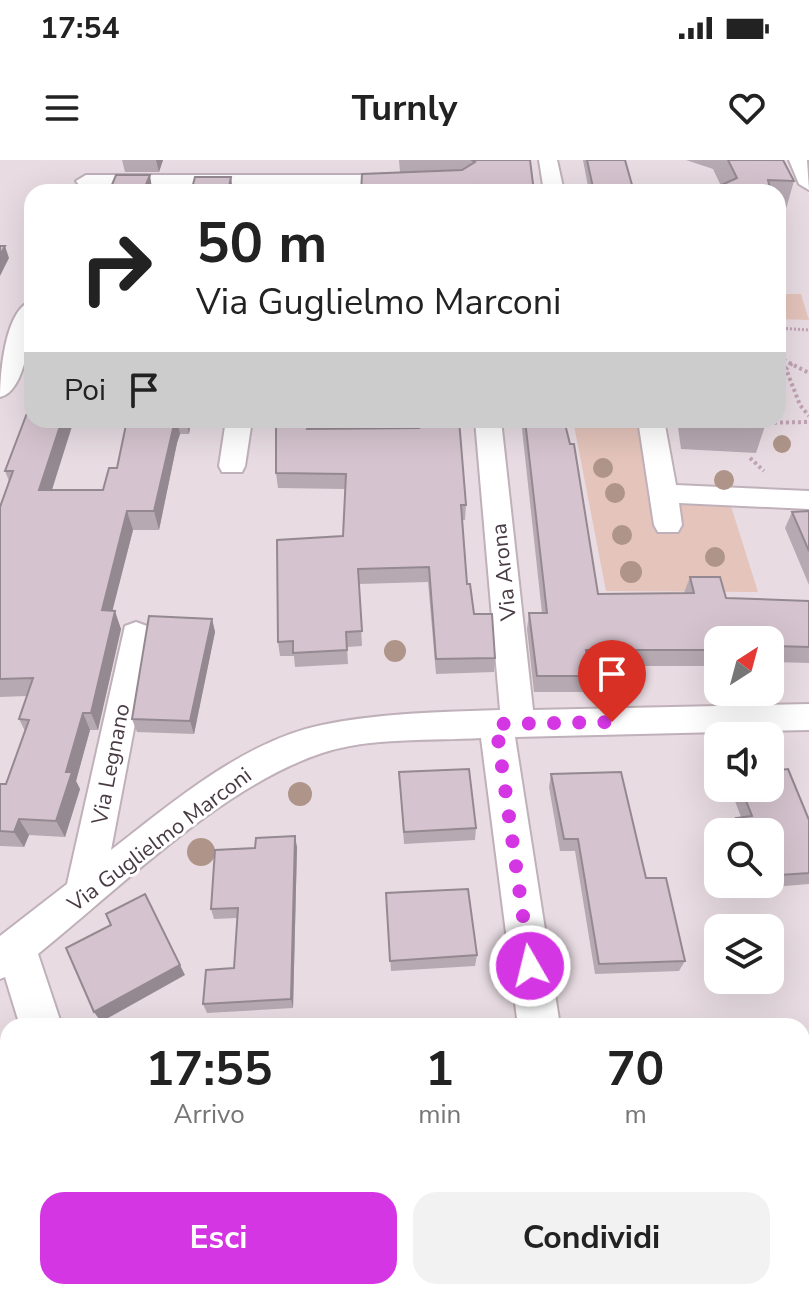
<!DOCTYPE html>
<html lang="it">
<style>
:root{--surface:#fff;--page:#f2f2f2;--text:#222;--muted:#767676;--accent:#d536e3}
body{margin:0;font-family:"Nunito Sans",sans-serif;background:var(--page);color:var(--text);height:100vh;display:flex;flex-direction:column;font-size:30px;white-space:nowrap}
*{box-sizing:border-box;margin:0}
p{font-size:26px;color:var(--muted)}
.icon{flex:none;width:44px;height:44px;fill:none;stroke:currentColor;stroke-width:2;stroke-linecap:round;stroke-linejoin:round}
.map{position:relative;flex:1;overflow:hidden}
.side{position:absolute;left:0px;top:858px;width:810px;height:282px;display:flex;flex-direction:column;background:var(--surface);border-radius:24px 24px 0 0;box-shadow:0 8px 32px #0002}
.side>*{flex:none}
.top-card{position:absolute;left:24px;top:24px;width:762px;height:244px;border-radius:24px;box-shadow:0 8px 32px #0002;background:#fff;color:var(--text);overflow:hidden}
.needle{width:52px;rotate:36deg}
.tools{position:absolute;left:704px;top:466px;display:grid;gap:16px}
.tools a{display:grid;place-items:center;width:80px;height:80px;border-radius:16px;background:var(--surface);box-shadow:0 8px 32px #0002;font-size:40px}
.pin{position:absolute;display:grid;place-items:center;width:68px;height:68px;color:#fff;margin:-82px -34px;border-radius:50% 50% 50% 0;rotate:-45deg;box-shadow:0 0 8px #0007}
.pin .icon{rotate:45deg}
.me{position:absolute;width:88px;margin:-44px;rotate:352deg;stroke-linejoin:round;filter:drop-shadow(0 0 6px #0008)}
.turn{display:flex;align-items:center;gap:28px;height:168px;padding:0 40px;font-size:36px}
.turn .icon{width:104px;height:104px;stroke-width:2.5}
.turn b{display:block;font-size:56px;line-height:68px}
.then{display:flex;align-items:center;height:76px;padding:0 40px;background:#0003;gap:16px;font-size:30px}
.eta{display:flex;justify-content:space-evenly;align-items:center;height:136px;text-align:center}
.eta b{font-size:48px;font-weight:700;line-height:56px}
.button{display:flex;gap:16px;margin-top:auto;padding:16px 40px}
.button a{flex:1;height:92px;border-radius:24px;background:var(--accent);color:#fff;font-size:32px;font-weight:700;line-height:92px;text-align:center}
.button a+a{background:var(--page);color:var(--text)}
.status{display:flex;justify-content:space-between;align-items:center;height:56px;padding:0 40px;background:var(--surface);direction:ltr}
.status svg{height:22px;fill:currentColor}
header{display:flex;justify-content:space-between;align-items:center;height:104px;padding:0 40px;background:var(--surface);font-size:36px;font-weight:700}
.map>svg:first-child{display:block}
.residential{fill:#e8dce2;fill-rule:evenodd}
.green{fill:#e4c4bb}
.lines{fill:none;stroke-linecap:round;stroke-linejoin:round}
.street-casing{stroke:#c0b0b9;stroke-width:4}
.path-far1{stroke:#c0a3b4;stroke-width:3;stroke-dasharray:2 2;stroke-linecap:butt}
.path{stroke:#c0a3b4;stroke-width:4;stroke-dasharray:3 3;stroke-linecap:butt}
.street{fill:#fff;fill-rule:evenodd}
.tree{fill:#af9589}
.wall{fill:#b7a9b2}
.shaded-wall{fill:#958991}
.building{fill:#d5c4cf;stroke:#958991;stroke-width:2}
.route{stroke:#d536e3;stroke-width:14;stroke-dasharray:0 25.2}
.labels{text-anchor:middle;stroke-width:6;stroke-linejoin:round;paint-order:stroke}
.street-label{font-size:22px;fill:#493b44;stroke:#fff}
</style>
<div class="status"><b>17:54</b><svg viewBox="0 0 49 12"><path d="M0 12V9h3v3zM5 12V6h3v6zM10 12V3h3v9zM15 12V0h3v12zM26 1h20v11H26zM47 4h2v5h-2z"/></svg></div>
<header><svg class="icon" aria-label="menu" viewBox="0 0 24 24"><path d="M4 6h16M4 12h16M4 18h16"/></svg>Turnly<svg class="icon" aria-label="heart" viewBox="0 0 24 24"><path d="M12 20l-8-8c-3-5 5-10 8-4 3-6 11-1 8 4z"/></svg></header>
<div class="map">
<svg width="809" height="1139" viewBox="0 0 809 1139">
<rect width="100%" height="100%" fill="#f5edf1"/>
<path class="residential" d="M0,0H794L809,34V1139H0ZM32,32H778V260H32ZM718,480H770V532H718ZM718,576H770V628H718ZM718,672H770V724H718ZM718,768H770V820H718ZM8,866H802V1132H8Z"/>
<g class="green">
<path d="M778,134H801L809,160L778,159Z"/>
<path d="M573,260H642L661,371H680L676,341L730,343L758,432L606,431Z"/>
</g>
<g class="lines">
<defs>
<g id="street">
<path d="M539,0H557L564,32H544Z"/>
<path d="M789,0H807L809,30L799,24Z"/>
<path d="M86,15H409L419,21L409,27L79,25L76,21Z"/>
<path d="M32,141C32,165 27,231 0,237C0,214 5,148 32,141Z"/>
<path d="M226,260H252L245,306L242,312H222L219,306Z"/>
<path d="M475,260H501L533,550L809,544V570L515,577L560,866H518L481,578C431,581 370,577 322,593C221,627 122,726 38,794L62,866H20L5,817L0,819V776L67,724L125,466L136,462L147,466L152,474L111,690C173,642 244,581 322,565C379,553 441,552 500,550Z"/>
<path d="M638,260H664L676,325L809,331V349L679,343L682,365L678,372H658L654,365Z"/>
<path d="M101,1132H151L154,1139H104Z"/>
<path d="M551,1132H601L602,1139H552Z"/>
</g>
</defs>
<use href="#street" class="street-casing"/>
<path class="path-far1" d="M778,168L809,170"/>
<g class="path">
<path d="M778,197L809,213"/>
<path d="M792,203L786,209L800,245L809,256"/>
<path d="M762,263L809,262"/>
<path d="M750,298L764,311"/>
</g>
<use href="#street" class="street"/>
</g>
<g class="tree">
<circle cx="782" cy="284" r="9"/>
<circle cx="603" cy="308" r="10"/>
<circle cx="724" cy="320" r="10"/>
<circle cx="615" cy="333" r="10"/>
<circle cx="622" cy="375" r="10"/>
<circle cx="715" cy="397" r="10"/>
<circle cx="631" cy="412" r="11"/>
<circle cx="395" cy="491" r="11"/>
<circle cx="300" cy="634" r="12"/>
<circle cx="201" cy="692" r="14"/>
</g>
<g class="wall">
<path d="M122,0H163L159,12H125Z"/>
<path d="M399,0H530L534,32H361L419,12H400Z"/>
<path d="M583,0H625L634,32H589Z"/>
<path d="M686,0H783L794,21L786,49H778V32H706L721,26L713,9Z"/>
<path d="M32,240L52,330H103L117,308L127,260H191L189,274H180L177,283L159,370H133L112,451L121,469L98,570H90L76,621L80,629L65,677L29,675L24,687L0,686V624H6L25,571L19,559L27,536L0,537V347L9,321L5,311Z"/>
<path d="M418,260L466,345L465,360H462L467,424L474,454L495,498L494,512L436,514L428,422L359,424L362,486L347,487L348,504L295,507L294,496H280L278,482L343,376L345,329L278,328L276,313L308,269L418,268Z"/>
<path d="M521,260H564L598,434L684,433L690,417L726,438L809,441V503L772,502L770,506V480H718V506H588L590,516L586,532H534L527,469L529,453H542Z"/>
<path d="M677,260H765L766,263L756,293L681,289Z"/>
<path d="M809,351V425L785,368L792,352Z"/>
<path d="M212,459L215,472L194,574L137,572L132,559Z"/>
<path d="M399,612L476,668L475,680L404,684Z"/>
<path d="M551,614L646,718L685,801L679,811L595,814L575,691H560L549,627Z"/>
<path d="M730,628H770L809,660V724L773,727L770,720V672H730L729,670L736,658L741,657Z"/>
<path d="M297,687L293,848L207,853L203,844L234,808L237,758L214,759L211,749Z"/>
<path d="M386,733L477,795L475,806L391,811Z"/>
<path d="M303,1132H387L364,1133V1139H324L323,1136L305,1137Z"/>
<path d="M654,1132H760L761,1139H655Z"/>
</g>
<g class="shaded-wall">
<path d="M156,0H163L159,12Z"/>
<path d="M150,15L152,28L151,32H143Z"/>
<path d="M231,17L233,32H228Z"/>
<path d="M474,25L473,32H439V31Z"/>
<path d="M783,81L778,98V83Z"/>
<path d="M5,86L9,98L0,116V95Z"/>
<path d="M62,260H74L46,349L39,330Z"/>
<path d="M175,260H177L180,274L177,283L159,370L154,351Z"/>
<path d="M186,260H191L189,274Z"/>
<path d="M127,351L133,370L108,468L102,450Z"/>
<path d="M115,451L121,469L98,570L91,553Z"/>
<path d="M212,459L215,472L194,574L190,561Z"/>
<path d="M83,553L90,570L76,621L80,629L65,677L56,661L66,612Z"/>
<path d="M19,659L29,675L24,687L14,672Z"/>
<path d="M295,676L297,687L293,848L291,839Z"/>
<path d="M180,805L185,815L101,862L94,852Z"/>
<path d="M47,1132H62L60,1139H52L46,1136Z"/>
</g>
<g class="building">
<path d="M472,0H530L534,32H475L474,25L439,31V32H361L362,14L462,10L475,2Z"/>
<path d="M587,0H625L634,32H594Z"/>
<path d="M728,0H783L794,21L768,20L771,32H706L737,18Z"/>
<path d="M116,15H150L143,32H109Z"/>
<path d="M195,17H231L228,32H191Z"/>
<path d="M778,61L783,81L778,83Z"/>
<path d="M0,86H5L0,95Z"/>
<path d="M32,240V260H62L39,330H103L109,308H117L127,260H175L154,351H127L102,450L115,451L91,553H83L66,612H72L56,661L19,659L14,672L0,671V624H6L29,560L19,559L33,518L0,519V347L13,311H5Z"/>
<path d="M419,260H459L466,345H461L467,424H470L474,454H492L495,498L436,499L429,407L358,409L362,471L346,472L347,490L293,493V481L278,482L277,380L343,376L346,314L276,313V263L308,264L307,269L419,268Z"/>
<path d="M525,260H564L570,284H574L598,434L694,433L690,417H720L726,438L809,441V487L776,486L777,491H770V480H718V490H586L590,516H537L529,453H547Z"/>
<path d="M702,260H765L766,263Z"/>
<path d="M809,351V391L792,352Z"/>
<path d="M149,456L212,459L190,561L132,559Z"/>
<path d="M469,609L476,668L404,672L399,612Z"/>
<path d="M788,609L809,660V713L780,715L774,699L770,700V672H741L736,658L752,656L741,628H770V611Z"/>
<path d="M621,612L646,718H666L685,801L599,804L578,679H564L551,614Z"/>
<path d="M295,676L291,839L203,844L206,810L234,808L238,748L211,749L215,690L255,688L256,678Z"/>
<path d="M468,729L477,795L390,801L386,733Z"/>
<path d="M145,734L180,805L94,852L66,788L111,765L106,754Z"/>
<path d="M0,934L8,944V1005L0,990Z"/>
<path d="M0,1067L8,1069V1132H47L46,1136L53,1139H0Z"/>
<path d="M303,1132H363V1139H324L323,1132L303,1134Z"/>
<path d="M663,1132H760L761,1139H665Z"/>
</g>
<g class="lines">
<path class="route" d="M530,806L496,564L612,562"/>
</g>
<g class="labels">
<g class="street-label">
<text transform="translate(503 412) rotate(-96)" y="8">Via Arona</text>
<text transform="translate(110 604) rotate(-79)" y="8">Via Legnano</text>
<text transform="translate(159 679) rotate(-37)" y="8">Via Guglielmo Marconi</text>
</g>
</g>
</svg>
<div class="tools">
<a><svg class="needle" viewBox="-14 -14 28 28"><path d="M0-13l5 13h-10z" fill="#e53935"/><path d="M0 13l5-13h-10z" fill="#767676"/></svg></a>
<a><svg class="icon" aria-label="sound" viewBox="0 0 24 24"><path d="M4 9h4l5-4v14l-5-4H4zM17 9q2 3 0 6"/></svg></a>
<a><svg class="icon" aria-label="search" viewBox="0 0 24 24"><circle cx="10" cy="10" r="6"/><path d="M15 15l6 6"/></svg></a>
<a><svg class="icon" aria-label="layers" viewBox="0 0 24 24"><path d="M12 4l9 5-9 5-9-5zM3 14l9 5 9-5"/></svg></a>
</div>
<div class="pin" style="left:612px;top:562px;background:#d93025"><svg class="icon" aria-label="arrive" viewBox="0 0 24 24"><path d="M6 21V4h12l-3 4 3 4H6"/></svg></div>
<svg class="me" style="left:530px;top:806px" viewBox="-20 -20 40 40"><circle r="17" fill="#d536e3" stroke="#fff" stroke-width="3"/><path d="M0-11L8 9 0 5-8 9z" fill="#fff"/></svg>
<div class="top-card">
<div class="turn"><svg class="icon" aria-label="right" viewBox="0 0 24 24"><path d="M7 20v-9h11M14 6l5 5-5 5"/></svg><div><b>50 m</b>Via Guglielmo Marconi</div></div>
<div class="then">Poi<svg class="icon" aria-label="arrive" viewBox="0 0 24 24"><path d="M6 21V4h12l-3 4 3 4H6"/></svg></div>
</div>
<section class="side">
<div class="eta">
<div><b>17:55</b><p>Arrivo</p></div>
<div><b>1</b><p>min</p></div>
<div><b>70</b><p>m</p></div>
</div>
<div class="button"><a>Esci</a><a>Condividi</a></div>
</section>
</div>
